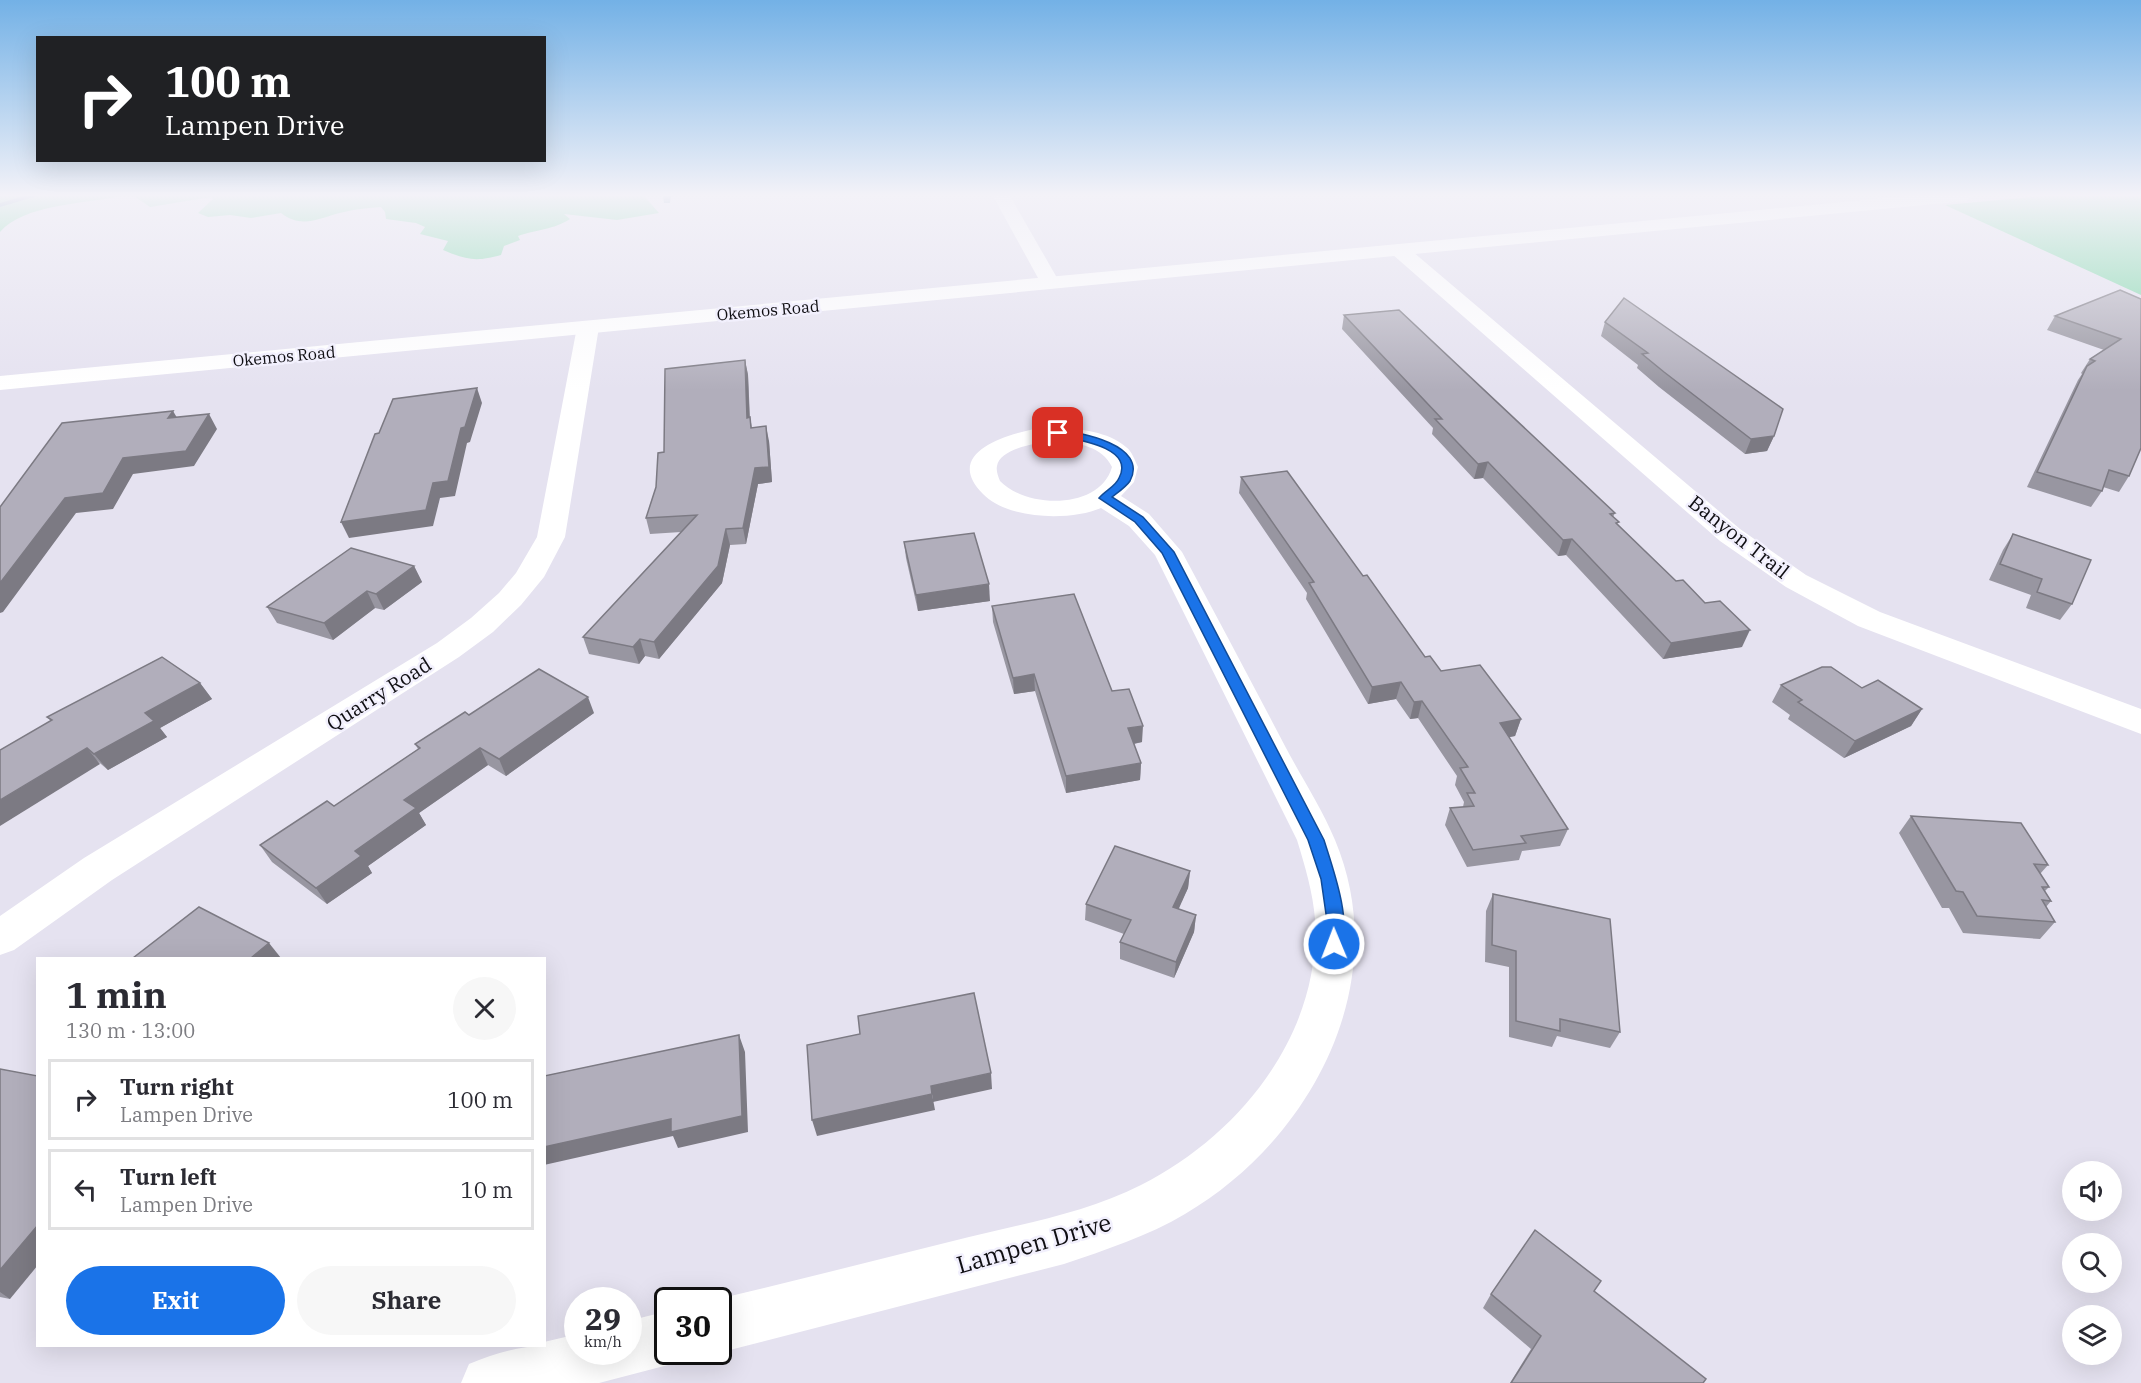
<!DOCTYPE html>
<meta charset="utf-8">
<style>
:root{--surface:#fff;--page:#f7f7f7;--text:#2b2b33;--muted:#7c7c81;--line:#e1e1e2;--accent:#1a73e8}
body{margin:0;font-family:"IBM Plex Serif",serif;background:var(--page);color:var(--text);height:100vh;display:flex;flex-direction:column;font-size:22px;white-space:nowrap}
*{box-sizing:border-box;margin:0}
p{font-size:20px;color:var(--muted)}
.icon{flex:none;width:33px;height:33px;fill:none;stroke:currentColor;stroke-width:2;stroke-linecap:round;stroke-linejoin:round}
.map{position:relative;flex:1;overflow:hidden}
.panel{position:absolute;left:36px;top:957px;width:510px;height:390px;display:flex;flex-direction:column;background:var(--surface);border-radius:0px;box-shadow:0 6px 24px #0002}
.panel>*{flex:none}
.top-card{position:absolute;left:36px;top:36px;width:510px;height:126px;border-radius:0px;box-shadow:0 6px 24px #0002;background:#202124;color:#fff;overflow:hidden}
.buttons{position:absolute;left:2062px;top:1161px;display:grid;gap:12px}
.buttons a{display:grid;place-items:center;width:60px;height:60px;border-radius:50%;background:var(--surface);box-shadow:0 6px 24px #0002;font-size:30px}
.speed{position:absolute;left:564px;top:1287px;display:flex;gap:12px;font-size:30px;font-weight:700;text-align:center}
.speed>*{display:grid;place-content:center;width:78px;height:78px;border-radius:50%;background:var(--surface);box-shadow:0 6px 24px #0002;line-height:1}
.speed small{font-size:15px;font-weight:400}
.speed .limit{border:3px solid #111;border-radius:9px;background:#fff;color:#111}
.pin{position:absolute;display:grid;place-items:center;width:51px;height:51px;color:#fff;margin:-26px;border-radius:12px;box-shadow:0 3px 9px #0006}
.me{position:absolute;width:66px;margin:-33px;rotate:359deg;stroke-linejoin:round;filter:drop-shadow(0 0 4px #0008)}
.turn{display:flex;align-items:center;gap:21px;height:126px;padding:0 30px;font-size:27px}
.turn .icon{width:78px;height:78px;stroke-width:2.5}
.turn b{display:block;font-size:42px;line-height:51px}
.round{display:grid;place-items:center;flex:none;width:63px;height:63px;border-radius:32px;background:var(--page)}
.summary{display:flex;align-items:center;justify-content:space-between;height:102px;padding:0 30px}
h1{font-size:36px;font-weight:700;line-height:45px}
.cta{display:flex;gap:12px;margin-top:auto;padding:12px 30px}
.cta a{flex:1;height:69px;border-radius:36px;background:var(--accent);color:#fff;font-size:24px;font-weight:700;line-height:69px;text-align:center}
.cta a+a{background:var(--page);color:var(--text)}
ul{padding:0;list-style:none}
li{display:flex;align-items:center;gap:18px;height:81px;margin:0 12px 9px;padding:0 18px;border:3px solid var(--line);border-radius:0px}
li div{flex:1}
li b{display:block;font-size:22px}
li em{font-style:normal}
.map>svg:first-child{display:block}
.green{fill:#82d8ac}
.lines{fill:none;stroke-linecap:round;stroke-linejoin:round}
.stream{fill:#4a7da4;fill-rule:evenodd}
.street{fill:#fff;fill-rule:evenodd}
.secondary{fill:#fff;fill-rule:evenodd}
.wall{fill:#9896a1}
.shaded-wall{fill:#7c7a83}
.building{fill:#b1aebb;stroke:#7c7a83;stroke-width:1.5}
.route{fill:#1a73e8;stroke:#114b97;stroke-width:1.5}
.labels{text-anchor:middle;stroke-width:5;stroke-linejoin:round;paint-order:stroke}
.far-street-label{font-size:16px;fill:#0f0e12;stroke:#f2f0fd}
.street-label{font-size:20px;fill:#0f0e12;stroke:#f2f0fd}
.near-street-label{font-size:24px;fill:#0f0e12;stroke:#f2f0fd}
</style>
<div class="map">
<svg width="2141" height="1383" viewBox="0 0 2141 1383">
<rect width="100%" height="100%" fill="#e5e2f0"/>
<g class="green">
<path d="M0,196H120C85,204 24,204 0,232Z"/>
<path d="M134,196H644L659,213L617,220L564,214L570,219C553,230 538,229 518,236L520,240L504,246L501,255C476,262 467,260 443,250L448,241L420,234L425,227L416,223L386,219L385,212L381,207C369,208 356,209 344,212C320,217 303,230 281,213L251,218L230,215L208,217L198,213L213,199L211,197L150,207Z"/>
<path d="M2041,196H2141V295L1945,205Z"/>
</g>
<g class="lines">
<g class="stream">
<path d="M24,196H37L0,207V203Z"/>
<path d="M663,196H671L670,203H664Z"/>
</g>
<g class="street">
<path d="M993,196H1010L1060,283L1057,287H1043Z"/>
<path d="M1399,244L1406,246L1740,529L1806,575L1880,612L2141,709V734L1858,626L1786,587L1720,541L1392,254L1389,250L1392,246Z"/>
<path d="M588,321L596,322L599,327L565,537L544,577L521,605L493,632L459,657L112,880L14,950L0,955V916L84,858L437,643L471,618L499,593L516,573L537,537L577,327L580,322Z"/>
<path d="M1058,426C1080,430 1108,431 1126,447C1132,451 1135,461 1138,467L1134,482L1121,496L1149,514L1182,552C1217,617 1252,683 1286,748C1302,778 1322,809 1335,840C1395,983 1311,1140 1185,1214C1148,1236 1105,1250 1064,1264L718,1353L716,1352H718V1300H716L718,1299C802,1279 885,1258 969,1237C1027,1223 1088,1212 1141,1185C1240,1135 1321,1034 1315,919C1313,893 1305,866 1297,840L1155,555L1129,526L1101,508C1071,521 1008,520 983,494C936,447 1027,428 1058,426ZM1058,440C1079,444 1102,446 1112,467C1100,510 1027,509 1000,481C998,476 996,471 997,466C1000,447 1043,442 1058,440Z"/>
<path d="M668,1311V1352H689L687,1357L668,1365L599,1383H461L469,1364C493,1354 518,1346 544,1346V1342L578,1334V1352H628V1321Z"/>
</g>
<path class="secondary" d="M1907,196H1974L1966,201L0,390V376Z"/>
</g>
<g class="wall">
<path d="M2120,290L2129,476L2119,492L2103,487L2102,491L2091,507L2027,487L2078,380L2082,374L2081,373L2090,359L2104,350L2047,330L2055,316Z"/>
<path d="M1344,315L1615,513L1613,517L1618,525L1742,647L1663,659L1566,555L1558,556L1483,478L1474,479L1432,434L1433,428L1342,329Z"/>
<path d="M1605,322L1774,436L1767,451L1745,454L1659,387L1637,368L1638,365L1601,336Z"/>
<path d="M745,360L748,375L750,417L752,428L769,441L772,482L758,484L746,544L730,545L722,583L659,659L645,656L639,664L589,654L583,637L681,532L650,534L646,518L656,487L664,452Z"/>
<path d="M1241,477L1363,576L1425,657L1441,671L1521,719L1515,736L1509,737L1568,829L1560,846L1522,851L1519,860L1467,867L1445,825L1450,808L1463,807L1464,802L1455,785L1457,776L1418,718L1410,719L1396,699L1368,704L1306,599L1307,593L1239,493Z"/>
<path d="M2013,534L2072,604L2060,620L2026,608L2031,595L1989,580L2003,550Z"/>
<path d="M904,542L990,601L918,611L906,558Z"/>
<path d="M414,566L422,582L384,610L375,608L333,640L277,623L267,607Z"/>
<path d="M992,606L1112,691L1142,742L1134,744L1141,763L1140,780L1066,793L1035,691L1014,694L993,622Z"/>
<path d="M200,683L212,699L160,728L167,737L108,770L51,721L47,717Z"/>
<path d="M1781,685L1862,688L1922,709L1911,726L1844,758L1788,719L1790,715L1772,702Z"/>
<path d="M594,713L506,776L488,765L419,813L426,825L368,866L372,873L327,904L272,862L260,845L334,806L418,749L415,744L469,715Z"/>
<path d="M1911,816L2048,865L2040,874L2049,887L2045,891L2051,901L2046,907L2055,922L2040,939L1963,933L1949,908H1942L1899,833Z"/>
<path d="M1190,871L1188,888L1178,909L1196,915L1194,932L1174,978L1120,959V942L1124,934L1085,920L1086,904Z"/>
<path d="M1493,894L1620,1032L1610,1048L1557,1036L1552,1047L1509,1037V967L1485,962L1486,911Z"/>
<path d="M0,1069L10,1299L0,1297Z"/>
<path d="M1594,1291L1703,1383H1510L1531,1349L1483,1308L1491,1294Z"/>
</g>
<g class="shaded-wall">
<path d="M745,360L748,375L750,433L747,418Z"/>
<path d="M477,388L482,403L470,442L467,443L455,496L440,498L433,526L349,538L341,522L433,483L461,428Z"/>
<path d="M173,411L182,426L168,418Z"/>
<path d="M209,414L217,429L194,466L133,474L113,509L76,513L3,612L0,613V583L65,498L123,458Z"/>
<path d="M766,426L769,441L772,482L758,484L746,544L743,528L755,468Z"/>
<path d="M1774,436L1767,451L1745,454L1751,439Z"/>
<path d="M1488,462L1483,478L1474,479L1478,464Z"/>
<path d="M726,529L730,545L722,583L659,659L654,642Z"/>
<path d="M1572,539L1566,555L1558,556L1563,540Z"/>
<path d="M414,566L422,582L384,610L376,594Z"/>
<path d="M989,584L990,601L918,611L916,595Z"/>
<path d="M367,591L375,608L333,640L324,623Z"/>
<path d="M1750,630L1742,647L1663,659L1671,643Z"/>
<path d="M640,639L645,656L639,664L633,647Z"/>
<path d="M1034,674L1035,691L1014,694L1013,678Z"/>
<path d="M1401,682L1396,699L1368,704L1372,687Z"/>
<path d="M200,683L212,699L160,728L167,737L108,770L94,754L145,713Z"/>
<path d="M588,697L594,713L506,776L499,759Z"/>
<path d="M1422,701L1418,718L1410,719L1414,702Z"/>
<path d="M1922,709L1911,726L1844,758L1855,741Z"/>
<path d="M1521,719L1515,736L1494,740L1500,723Z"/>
<path d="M1143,726L1142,742L1127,745L1128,728Z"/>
<path d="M87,748L100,764L0,826V800Z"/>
<path d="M480,748L488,765L419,813L426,825L368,866L372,873L327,904L316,888L355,851L404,800Z"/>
<path d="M1141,763L1140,780L1066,793V776Z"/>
<path d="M1190,871L1188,888L1172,924L1173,907Z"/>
<path d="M1196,915L1194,932L1174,978L1176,962Z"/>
<path d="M269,943L281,958H251Z"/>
<path d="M739,1035L745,1052L748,1132L678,1148L673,1136L544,1165V1147Z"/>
<path d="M991,1073L992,1089L933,1102L931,1086Z"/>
<path d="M932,1094L935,1110L817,1136L812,1120Z"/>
<path d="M38,1225V1265L10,1299L0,1292V1270Z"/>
</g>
<g class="building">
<path d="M2120,290L2141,299V448L2129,476L2109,470L2102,491L2037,472L2087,366L2095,361L2090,359L2121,339L2055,316Z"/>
<path d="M1624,298L1783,409L1774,436L1751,439L1664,372L1642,354L1648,353L1605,322Z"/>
<path d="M1399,310L1615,513L1610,514L1619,522L1616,523L1676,581L1683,580L1705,603L1720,601L1750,630L1671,643L1572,539L1563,540L1488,462L1478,464L1435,419H1442L1344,315Z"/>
<path d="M745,360L747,418L750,417L751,428L766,426L769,467L755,468L743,528L726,529L718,566L654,642L640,639L633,647L583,637L697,515L646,518L656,487L658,453L664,452L665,369Z"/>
<path d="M477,388L465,427L461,428L448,481L433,483L426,510L341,522L375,434L379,433L393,399Z"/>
<path d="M173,411L168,418L209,414L186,451L123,458L103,493L65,498L0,583V507L62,423Z"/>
<path d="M1287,471L1363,576L1367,575L1425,657L1430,656L1441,671L1480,665L1521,719L1500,723L1568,829L1521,836L1526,843L1473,850L1450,808L1474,806L1467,793H1475L1460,768L1468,767L1422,701L1414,702L1401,682L1372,687L1309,583L1314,582L1241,477Z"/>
<path d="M974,533L989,584L916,595L904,542Z"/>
<path d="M2013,534L2091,560L2072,604L2037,592L2042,579L2000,564Z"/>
<path d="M351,548L414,566L376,594L367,591L324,623L267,607Z"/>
<path d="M1074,594L1112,691L1129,689L1143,726L1128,728L1141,763L1066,776L1034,674L1013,678L992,606Z"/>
<path d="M162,657L200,683L145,713L154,721L94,754L87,748L0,800V750L52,720L47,717Z"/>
<path d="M1822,667H1831L1862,688L1878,680L1922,709L1855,741L1798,702L1802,700L1781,685Z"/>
<path d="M539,669L588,697L499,759L480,748L404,800L416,808L355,851L361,856L316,888L260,845L327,801L334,806L420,748L415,744L465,712L469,715Z"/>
<path d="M1911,816L2021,823L2048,865L2034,864L2049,887H2042L2051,901L2042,900L2055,922L1977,916L1963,892L1956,891Z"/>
<path d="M1115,846L1190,871L1173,907L1196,915L1176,962L1120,942L1131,920L1086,904Z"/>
<path d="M1493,894L1610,919L1620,1032L1560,1019V1031L1516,1021V951L1492,945Z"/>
<path d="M199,907L269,943L251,958H133Z"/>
<path d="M974,993L991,1073L931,1086L932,1094L812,1120L807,1045L860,1034L858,1016Z"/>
<path d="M739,1035L742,1116L671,1132V1119L544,1147V1076Z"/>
<path d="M0,1069L38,1076V1225L0,1270Z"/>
<path d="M1535,1230L1601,1281L1594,1291L1706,1379L1703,1383H1511L1541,1336L1491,1294Z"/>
</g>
<linearGradient id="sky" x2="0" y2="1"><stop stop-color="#73b1e6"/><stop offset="0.5" stop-color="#f3f2f8"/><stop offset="1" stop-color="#f3f2f8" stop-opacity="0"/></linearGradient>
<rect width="2141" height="390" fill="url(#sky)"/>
<path class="route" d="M1058,430C1080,432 1149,445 1130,481C1126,487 1117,493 1112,497L1143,517L1174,552L1324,840C1332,866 1353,923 1340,948L1334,951L1328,948L1326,944L1327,921L1321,879L1308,840L1162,553L1135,522L1099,498C1105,491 1116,486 1119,478C1136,446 1072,439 1055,435V431Z"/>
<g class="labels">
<g class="far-street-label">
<text transform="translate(768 310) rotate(-5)" y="6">Okemos Road</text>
<text transform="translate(284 356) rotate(-5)" y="6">Okemos Road</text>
</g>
<g class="street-label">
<text transform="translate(1739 537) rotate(38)" y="7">Banyon Trail</text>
<text transform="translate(379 694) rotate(-32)" y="7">Quarry Road</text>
</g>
<g class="near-street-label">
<text transform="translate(1034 1244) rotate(-16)" y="8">Lampen Drive</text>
</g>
</g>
</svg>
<div class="buttons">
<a><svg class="icon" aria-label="sound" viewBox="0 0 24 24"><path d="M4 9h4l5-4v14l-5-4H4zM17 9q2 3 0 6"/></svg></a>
<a><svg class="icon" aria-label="search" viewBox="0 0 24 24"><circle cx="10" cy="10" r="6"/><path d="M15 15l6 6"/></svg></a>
<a><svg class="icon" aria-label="layers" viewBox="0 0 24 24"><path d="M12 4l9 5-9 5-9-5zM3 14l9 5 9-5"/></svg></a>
</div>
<div class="speed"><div>29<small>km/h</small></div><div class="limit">30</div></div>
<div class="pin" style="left:1058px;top:433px;background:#d93025"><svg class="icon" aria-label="arrive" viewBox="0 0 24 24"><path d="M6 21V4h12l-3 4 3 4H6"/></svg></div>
<svg class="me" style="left:1334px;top:944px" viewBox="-20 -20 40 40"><circle r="17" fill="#1a73e8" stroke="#fff" stroke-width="3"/><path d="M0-11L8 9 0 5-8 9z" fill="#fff"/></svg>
<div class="top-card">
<div class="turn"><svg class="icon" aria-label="right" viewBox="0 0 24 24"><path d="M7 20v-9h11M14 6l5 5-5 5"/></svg><div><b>100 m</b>Lampen Drive</div></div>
</div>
<section class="panel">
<div class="summary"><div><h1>1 min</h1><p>130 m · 13:00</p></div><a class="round"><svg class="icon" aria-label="close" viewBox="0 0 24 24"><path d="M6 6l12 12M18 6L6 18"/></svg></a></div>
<ul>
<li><svg class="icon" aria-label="right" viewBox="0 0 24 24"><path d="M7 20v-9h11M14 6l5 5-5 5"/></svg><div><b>Turn right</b><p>Lampen Drive</p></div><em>100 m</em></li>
<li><svg class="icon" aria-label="left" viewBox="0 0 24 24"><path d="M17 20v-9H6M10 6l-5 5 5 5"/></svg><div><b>Turn left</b><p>Lampen Drive</p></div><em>10 m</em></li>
</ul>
<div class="cta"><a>Exit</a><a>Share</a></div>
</section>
</div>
